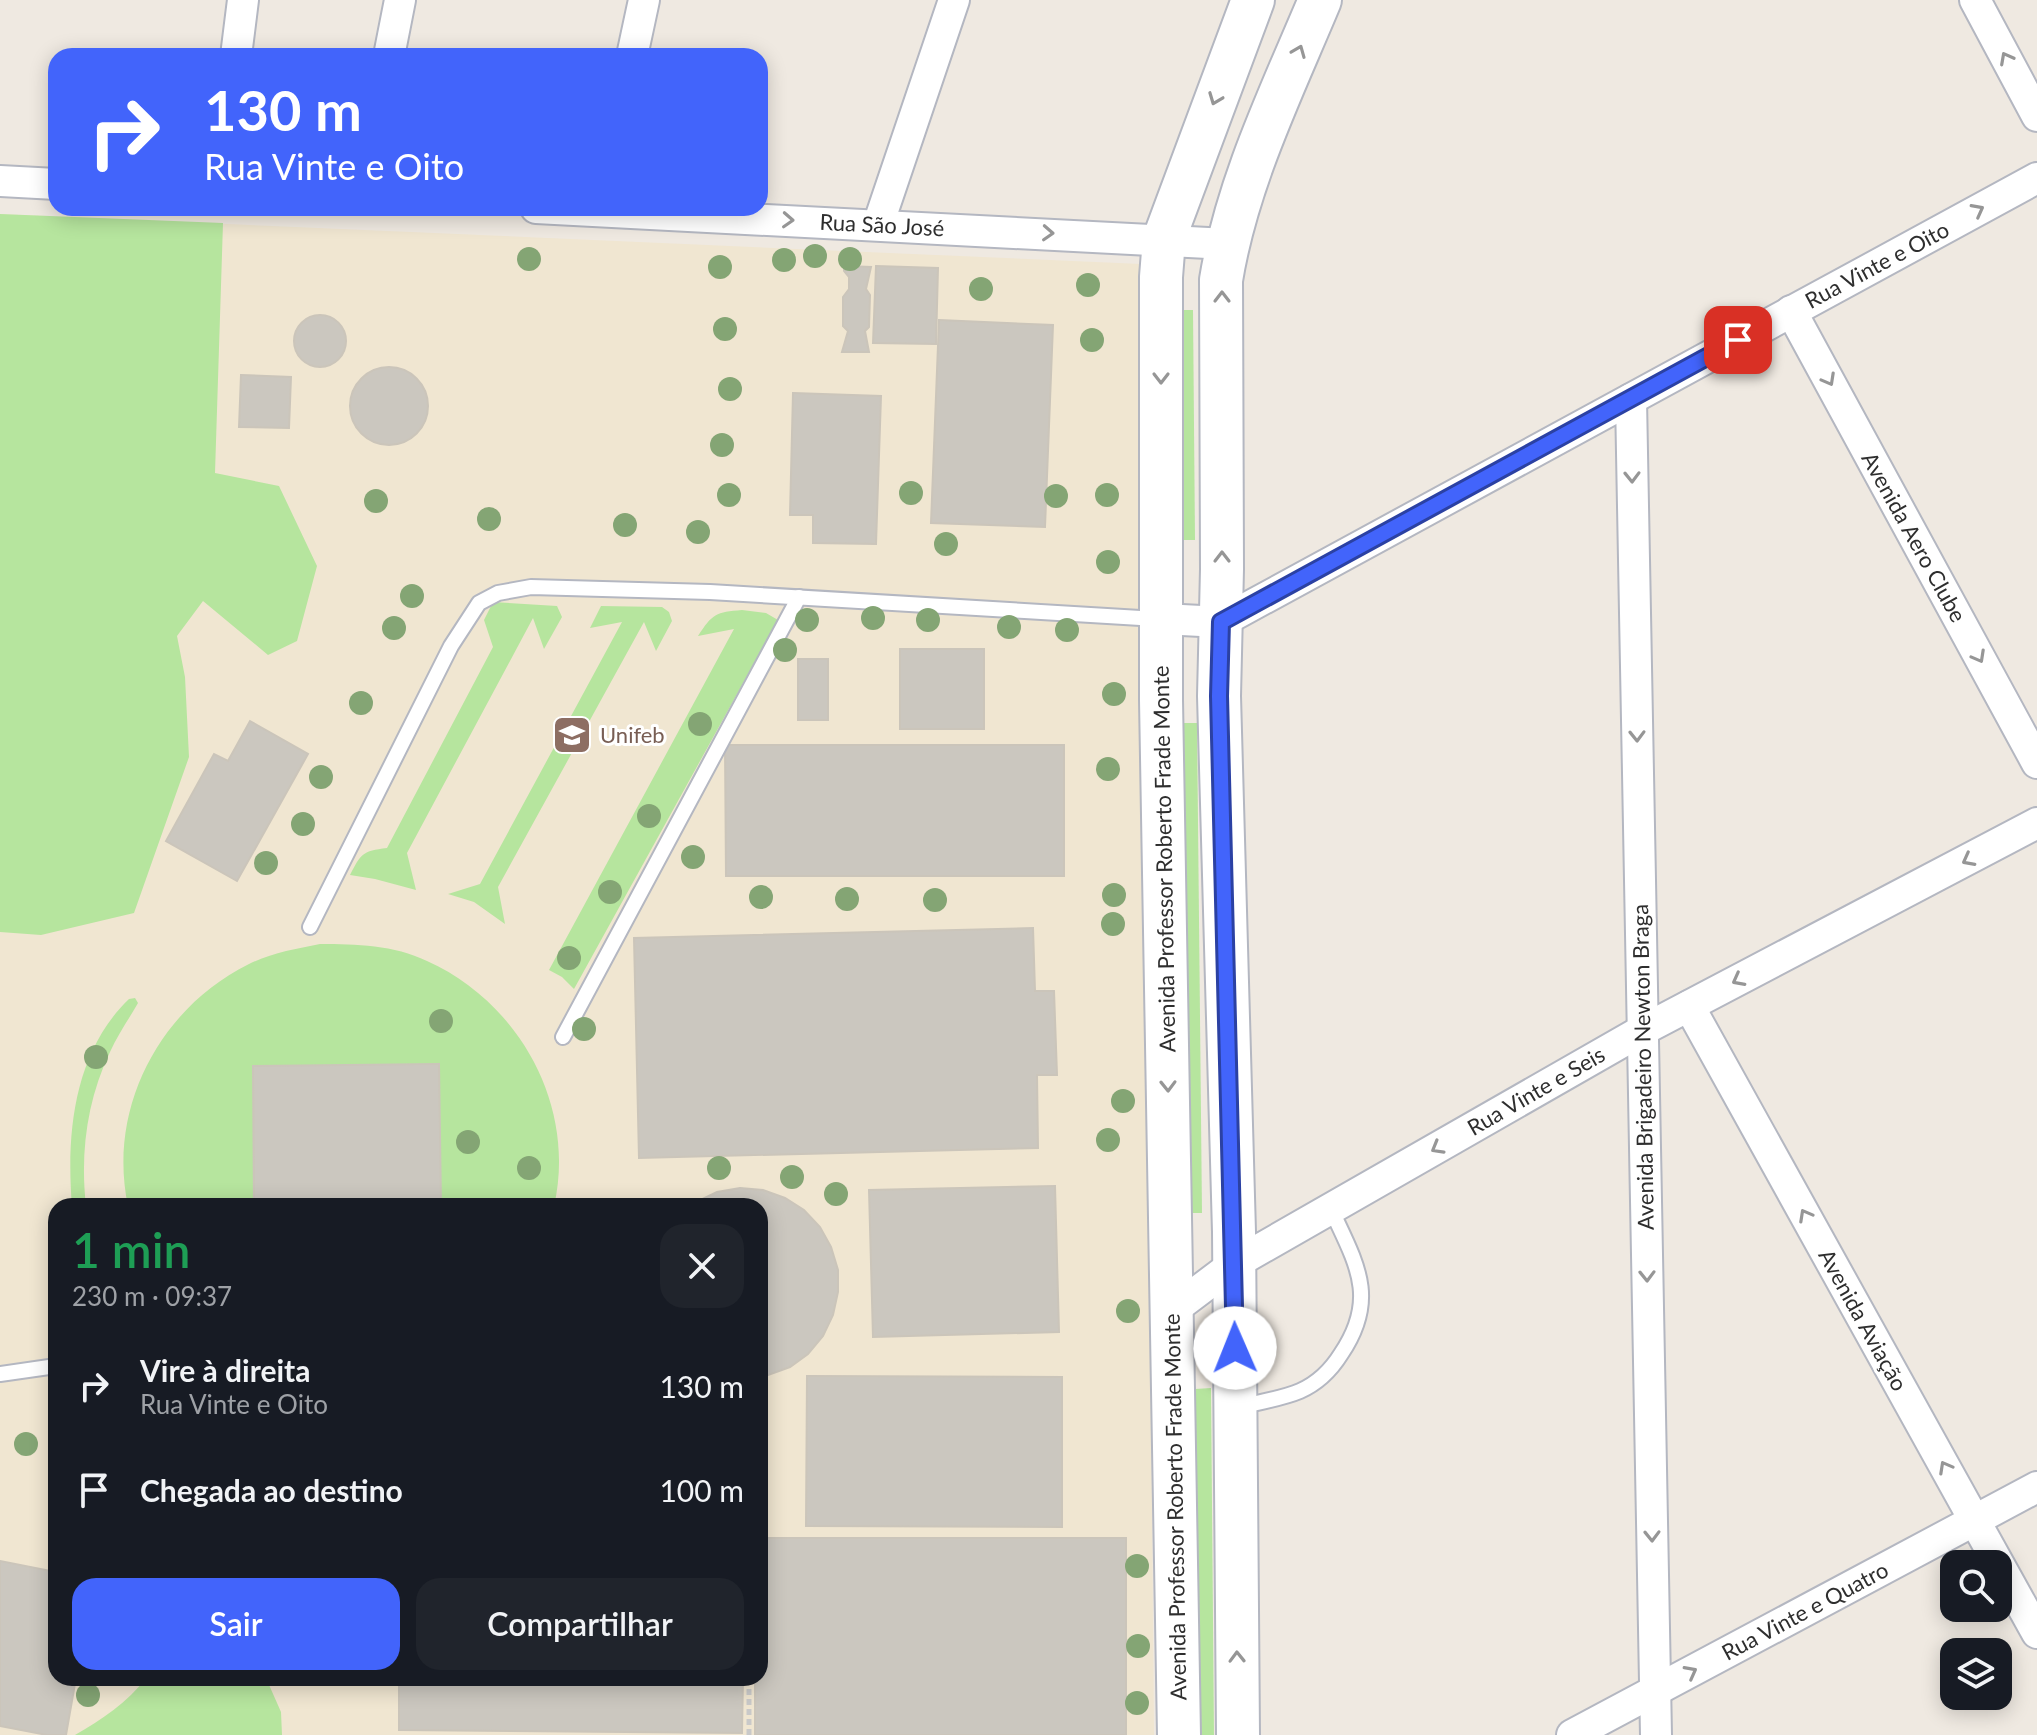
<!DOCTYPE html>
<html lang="pt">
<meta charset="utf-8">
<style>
:root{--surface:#171b24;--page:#20242c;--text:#f1f3f6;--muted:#9ea1a6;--accent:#4264fb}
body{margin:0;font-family:Lato,sans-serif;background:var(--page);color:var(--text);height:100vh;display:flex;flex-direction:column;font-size:30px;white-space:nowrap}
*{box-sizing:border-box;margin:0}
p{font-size:26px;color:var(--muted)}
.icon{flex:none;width:44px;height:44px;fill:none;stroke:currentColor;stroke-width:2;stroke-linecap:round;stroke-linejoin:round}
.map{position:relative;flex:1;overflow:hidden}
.panel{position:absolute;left:48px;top:1198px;width:720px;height:488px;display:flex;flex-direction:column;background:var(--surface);border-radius:24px;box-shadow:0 4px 20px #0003}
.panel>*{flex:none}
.top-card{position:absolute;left:48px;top:48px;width:720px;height:168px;border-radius:24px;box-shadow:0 4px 20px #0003;background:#4264fb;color:#fff;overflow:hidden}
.fabs{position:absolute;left:1940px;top:1550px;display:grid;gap:16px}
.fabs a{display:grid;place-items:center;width:72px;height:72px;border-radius:16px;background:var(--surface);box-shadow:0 4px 20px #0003;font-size:40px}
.pin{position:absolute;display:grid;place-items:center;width:68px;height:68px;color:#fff;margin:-34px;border-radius:16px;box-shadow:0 4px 12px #0006}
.me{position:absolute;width:88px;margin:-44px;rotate:359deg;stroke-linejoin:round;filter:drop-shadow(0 0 6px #0008)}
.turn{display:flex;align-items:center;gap:28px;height:168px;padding:0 24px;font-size:36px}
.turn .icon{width:104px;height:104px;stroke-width:2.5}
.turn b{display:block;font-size:56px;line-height:68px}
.round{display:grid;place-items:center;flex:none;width:84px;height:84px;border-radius:24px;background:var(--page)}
.headline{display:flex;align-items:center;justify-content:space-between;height:136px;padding:0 24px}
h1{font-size:48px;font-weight:600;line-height:60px;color:#1e9e55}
.button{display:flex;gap:16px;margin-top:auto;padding:16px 24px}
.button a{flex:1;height:92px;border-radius:24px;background:var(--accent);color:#fff;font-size:32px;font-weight:600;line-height:92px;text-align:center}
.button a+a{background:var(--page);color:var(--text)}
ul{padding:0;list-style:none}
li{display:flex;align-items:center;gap:24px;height:104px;padding:0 24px}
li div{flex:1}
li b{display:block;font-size:30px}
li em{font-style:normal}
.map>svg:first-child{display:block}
.education{fill:#f0e6d1;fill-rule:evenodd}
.green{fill:#b6e59e}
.building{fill:#cbc7bf;stroke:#cbc5ba;stroke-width:2}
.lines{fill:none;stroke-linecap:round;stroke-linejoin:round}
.service-casing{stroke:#b4b7c1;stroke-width:18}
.minor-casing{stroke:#b4b7c1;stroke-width:34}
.secondary-casing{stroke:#b4b7c1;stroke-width:46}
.path{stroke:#c9c9c9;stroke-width:5;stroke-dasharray:6 4;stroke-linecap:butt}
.service{stroke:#fff;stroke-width:14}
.minor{stroke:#fff;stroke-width:30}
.secondary{stroke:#fff;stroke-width:42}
.tree{fill:#84a574}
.oneway{stroke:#969696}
.route-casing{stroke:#2b41a3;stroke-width:20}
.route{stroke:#4264fb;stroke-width:14}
.labels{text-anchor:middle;stroke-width:6;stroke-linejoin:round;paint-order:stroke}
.street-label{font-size:22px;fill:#2e2e2e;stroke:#fff}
.education-label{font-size:22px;fill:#785e54;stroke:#fff;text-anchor:start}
</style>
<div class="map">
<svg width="2037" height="1735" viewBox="0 0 2037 1735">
<rect width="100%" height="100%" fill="#efe9e1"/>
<path class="education" d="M0,214L1141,264L1154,1735H0ZM56,1206H760V1678H56Z"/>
<g class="green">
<path d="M0,214L223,223L215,473L279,486L317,566L297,641L268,655L203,601L177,636L185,677L189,757L134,913L41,935L0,932Z"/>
<path d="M1177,310H1193L1195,540H1179Z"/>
<path d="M493,602L557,606L562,617L544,649L533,618L407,853L416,890L375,879L350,875C361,854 362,851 387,848L493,647L484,620Z"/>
<path d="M601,606L662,607L669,612L672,621L656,651L644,622L498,887L505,924L474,902L448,894L480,884L622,622L590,628Z"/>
<path d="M742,610L766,613L778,620L574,989L562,977L549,970L734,629L698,636C712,614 716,612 742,610Z"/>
<path d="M1182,723H1197L1202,1213H1186Z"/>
<path d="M320,944C356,944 394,945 427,961C519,1002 577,1106 554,1206H441L439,1064L253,1066L254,1206H128C107,1108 160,1008 249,964C271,953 295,949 320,944Z"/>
<path d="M135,998L138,1003C129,1019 118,1034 110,1052C87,1100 80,1153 86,1206H72C66,1133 74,1052 129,999Z"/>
<path d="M1211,1388L1214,1735H1198L1195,1389Z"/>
<path d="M146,1678H266L281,1712L282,1735H75C101,1720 128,1702 146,1678Z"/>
</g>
<g class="building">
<path d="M844,266L871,267L866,289L870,295L869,327L865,331L869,352H842L848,331L843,326V297L849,289V277L844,271Z"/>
<path d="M876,266L938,268L936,344L873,343Z"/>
<circle cx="320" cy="341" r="26"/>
<path d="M939,320L1053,325L1045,527L931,523Z"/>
<circle cx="389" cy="406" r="39"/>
<path d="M241,375L291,377L289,428L239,427Z"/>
<path d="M793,393L881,396L876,544L813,543V515H790Z"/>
<rect x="900" y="649" width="84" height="80"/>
<rect x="798" y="659" width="30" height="61"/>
<path d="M250,721L308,754L237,881L166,841L214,754L228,761Z"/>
<path d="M725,745H1064V876H726Z"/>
<path d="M1033,928L1035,991H1054L1057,1075H1037L1038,1148L639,1158L634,938Z"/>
<path d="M439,1064L441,1206H254L253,1066Z"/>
<path d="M1055,1186L1059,1332L873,1337L869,1190Z"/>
<path d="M740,1188L763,1190L785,1198L804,1210L820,1227L831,1247L838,1270V1292L833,1315L823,1336L808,1354L790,1367L760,1378V1206H688L717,1192Z"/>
<path d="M807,1376L1062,1377V1527L806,1526Z"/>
<path d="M760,1538H1126V1735H755V1678H760Z"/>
<path d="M0,1561L56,1572V1678H76L66,1735H47L0,1726Z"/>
<path d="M399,1678H743L742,1733L399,1730Z"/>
</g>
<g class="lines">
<defs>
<g id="service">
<path d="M310,927L451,646L479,603L498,593L531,587L710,592L1157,619"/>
<path d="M563,1037L799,597"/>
<path d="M0,1374L56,1366"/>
<path d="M1239,1407C1259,1402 1281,1399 1300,1391C1318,1383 1331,1370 1341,1354C1379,1298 1356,1263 1331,1209"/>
</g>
<g id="minor">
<path d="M1975,0L2037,116"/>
<path d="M236,56L243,0"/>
<path d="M389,56L400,0"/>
<path d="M632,56L644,0"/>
<path d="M0,181L56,184"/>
<path d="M536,208L1227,244"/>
<path d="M878,225L954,0"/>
<path d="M1791,311L2037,763"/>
<path d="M1631,399L1656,1735"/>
<path d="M1162,619L1221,622L2037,178"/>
<path d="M1689,1006L2037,1633"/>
<path d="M1173,1310L1234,1264L1643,1030L2037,823"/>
<path d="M1572,1735L2037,1487"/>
</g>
<g id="secondary">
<path d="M1179,1735L1161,700V277L1164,239L1253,0"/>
<path d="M1238,1735L1234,1232L1219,696L1222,569L1221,280C1237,182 1282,91 1320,0"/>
</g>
</defs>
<use href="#service" class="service-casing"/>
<use href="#minor" class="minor-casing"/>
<use href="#secondary" class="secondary-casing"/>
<path class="path" d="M749,1735V1678"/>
<use href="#service" class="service"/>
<use href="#minor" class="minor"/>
<use href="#secondary" class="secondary"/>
</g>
<g class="tree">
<circle cx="815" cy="256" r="12"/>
<circle cx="529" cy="259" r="12"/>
<circle cx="850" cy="259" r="12"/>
<circle cx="784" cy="260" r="12"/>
<circle cx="720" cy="267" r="12"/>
<circle cx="1088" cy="285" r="12"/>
<circle cx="981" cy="289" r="12"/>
<circle cx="725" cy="329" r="12"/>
<circle cx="1092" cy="340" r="12"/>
<circle cx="730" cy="389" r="12"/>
<circle cx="722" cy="445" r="12"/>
<circle cx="911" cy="493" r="12"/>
<circle cx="729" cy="495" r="12"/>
<circle cx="1107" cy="495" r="12"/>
<circle cx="1056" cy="496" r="12"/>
<circle cx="376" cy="501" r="12"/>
<circle cx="489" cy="519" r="12"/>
<circle cx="625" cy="525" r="12"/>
<circle cx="698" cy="532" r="12"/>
<circle cx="946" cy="544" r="12"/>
<circle cx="1108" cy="562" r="12"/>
<circle cx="412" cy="596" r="12"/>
<circle cx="873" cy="618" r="12"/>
<circle cx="807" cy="620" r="12"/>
<circle cx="928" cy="620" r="12"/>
<circle cx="1009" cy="627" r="12"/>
<circle cx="394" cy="628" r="12"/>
<circle cx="1067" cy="630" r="12"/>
<circle cx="785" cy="650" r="12"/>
<circle cx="1114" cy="694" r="12"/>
<circle cx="361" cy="703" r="12"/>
<circle cx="700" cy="724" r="12"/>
<circle cx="1108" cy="769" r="12"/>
<circle cx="321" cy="777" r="12"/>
<circle cx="649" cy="816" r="12"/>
<circle cx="303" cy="824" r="12"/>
<circle cx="693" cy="857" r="12"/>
<circle cx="266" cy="863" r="12"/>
<circle cx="610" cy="892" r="12"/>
<circle cx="1114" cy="895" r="12"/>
<circle cx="761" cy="897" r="12"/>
<circle cx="847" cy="899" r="12"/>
<circle cx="935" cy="900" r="12"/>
<circle cx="1113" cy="924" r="12"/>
<circle cx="569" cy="958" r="12"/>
<circle cx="441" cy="1021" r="12"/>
<circle cx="584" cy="1029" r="12"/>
<circle cx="96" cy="1057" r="12"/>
<circle cx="1123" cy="1101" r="12"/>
<circle cx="1108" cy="1140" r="12"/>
<circle cx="468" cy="1142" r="12"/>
<circle cx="529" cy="1168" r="12"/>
<circle cx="719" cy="1168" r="12"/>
<circle cx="792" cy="1177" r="12"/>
<circle cx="836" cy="1194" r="12"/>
<circle cx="1128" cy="1311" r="12"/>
<circle cx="26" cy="1444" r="12"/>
<circle cx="1137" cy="1566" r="12"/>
<circle cx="1138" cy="1646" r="12"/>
<circle cx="88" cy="1695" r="12"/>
<circle cx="1137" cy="1703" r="12"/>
</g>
<defs><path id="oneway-chevron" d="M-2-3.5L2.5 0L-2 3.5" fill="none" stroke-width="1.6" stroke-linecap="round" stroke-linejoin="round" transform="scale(2)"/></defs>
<g class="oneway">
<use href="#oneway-chevron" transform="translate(1299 51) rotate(-68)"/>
<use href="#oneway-chevron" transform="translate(2006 58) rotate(-118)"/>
<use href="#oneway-chevron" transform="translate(1215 99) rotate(111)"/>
<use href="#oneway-chevron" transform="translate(1978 210) rotate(-28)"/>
<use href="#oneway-chevron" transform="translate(788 220) rotate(3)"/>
<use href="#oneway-chevron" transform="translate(1048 233) rotate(3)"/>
<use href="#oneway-chevron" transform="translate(1222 297) rotate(-90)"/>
<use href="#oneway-chevron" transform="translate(1161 378) rotate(90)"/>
<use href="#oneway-chevron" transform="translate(1829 380) rotate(61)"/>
<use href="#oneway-chevron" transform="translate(1632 477) rotate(89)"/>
<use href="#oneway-chevron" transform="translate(1222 557) rotate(-90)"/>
<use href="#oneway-chevron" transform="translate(1979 657) rotate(61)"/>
<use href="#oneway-chevron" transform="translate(1637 736) rotate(89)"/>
<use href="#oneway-chevron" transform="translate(1968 860) rotate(152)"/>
<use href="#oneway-chevron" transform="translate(1738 980) rotate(152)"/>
<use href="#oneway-chevron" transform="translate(1168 1086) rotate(89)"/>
<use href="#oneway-chevron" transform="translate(1437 1148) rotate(150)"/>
<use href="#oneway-chevron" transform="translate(1805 1215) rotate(-119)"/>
<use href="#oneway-chevron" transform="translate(1647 1276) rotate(89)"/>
<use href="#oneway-chevron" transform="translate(1945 1467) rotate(-119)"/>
<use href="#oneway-chevron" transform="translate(1652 1536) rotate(89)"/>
<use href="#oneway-chevron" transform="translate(1237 1657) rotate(-91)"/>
<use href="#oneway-chevron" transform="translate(1691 1672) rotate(-28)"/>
</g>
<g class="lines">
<defs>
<path id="route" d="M1235,1348L1219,696L1221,622L1738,340"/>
</defs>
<use href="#route" class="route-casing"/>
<use href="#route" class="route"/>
</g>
<defs>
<symbol id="university-square" viewBox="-11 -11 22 22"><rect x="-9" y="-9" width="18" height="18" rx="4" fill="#8d6e63" stroke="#fff"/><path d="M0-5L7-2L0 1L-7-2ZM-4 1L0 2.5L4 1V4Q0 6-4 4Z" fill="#fff"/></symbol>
</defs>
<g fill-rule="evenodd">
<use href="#university-square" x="550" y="713" width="44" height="44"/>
</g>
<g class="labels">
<g class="street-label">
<text transform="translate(882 225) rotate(3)" y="8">Rua São José</text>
<text transform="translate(1877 265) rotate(-28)" y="8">Rua Vinte e Oito</text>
<text transform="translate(1914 537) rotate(61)" y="8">Avenida Aero Clube</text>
<text transform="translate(1164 859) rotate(-91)" y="8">Avenida Professor Roberto Frade Monte</text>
<text transform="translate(1643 1067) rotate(-91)" y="8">Avenida Brigadeiro Newton Braga</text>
<text transform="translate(1536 1091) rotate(-30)" y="8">Rua Vinte e Seis</text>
<text transform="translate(1863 1320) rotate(61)" y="8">Avenida Aviação</text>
<text transform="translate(1175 1507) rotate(-91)" y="8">Avenida Professor Roberto Frade Monte</text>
<text transform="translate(1805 1611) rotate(-28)" y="8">Rua Vinte e Quatro</text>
</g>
<g class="education-label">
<text x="600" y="743">Unifeb</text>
</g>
</g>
</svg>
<div class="fabs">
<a><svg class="icon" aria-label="search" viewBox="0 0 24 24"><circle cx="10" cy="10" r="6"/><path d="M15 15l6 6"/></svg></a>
<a><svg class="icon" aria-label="layers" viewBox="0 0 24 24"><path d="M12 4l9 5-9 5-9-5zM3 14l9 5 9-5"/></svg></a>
</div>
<div class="pin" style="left:1738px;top:340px;background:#d93025"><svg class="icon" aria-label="arrive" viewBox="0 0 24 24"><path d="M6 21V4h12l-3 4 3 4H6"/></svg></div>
<svg class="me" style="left:1235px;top:1348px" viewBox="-20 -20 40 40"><circle r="19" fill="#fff"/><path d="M0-13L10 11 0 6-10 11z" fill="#4264fb"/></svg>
<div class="top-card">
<div class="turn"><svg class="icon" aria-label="right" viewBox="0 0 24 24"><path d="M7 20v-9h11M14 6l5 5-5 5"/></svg><div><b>130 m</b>Rua Vinte e Oito</div></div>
</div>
<section class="panel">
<div class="headline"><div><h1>1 min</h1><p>230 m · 09:37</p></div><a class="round"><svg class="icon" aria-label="close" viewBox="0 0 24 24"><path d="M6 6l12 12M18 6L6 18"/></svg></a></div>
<ul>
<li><svg class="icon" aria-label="right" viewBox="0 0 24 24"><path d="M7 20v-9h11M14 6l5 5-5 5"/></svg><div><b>Vire à direita</b><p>Rua Vinte e Oito</p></div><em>130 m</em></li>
<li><svg class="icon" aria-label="arrive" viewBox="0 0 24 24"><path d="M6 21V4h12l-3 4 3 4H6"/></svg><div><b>Chegada ao destino</b></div><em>100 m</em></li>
</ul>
<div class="button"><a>Sair</a><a>Compartilhar</a></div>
</section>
</div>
